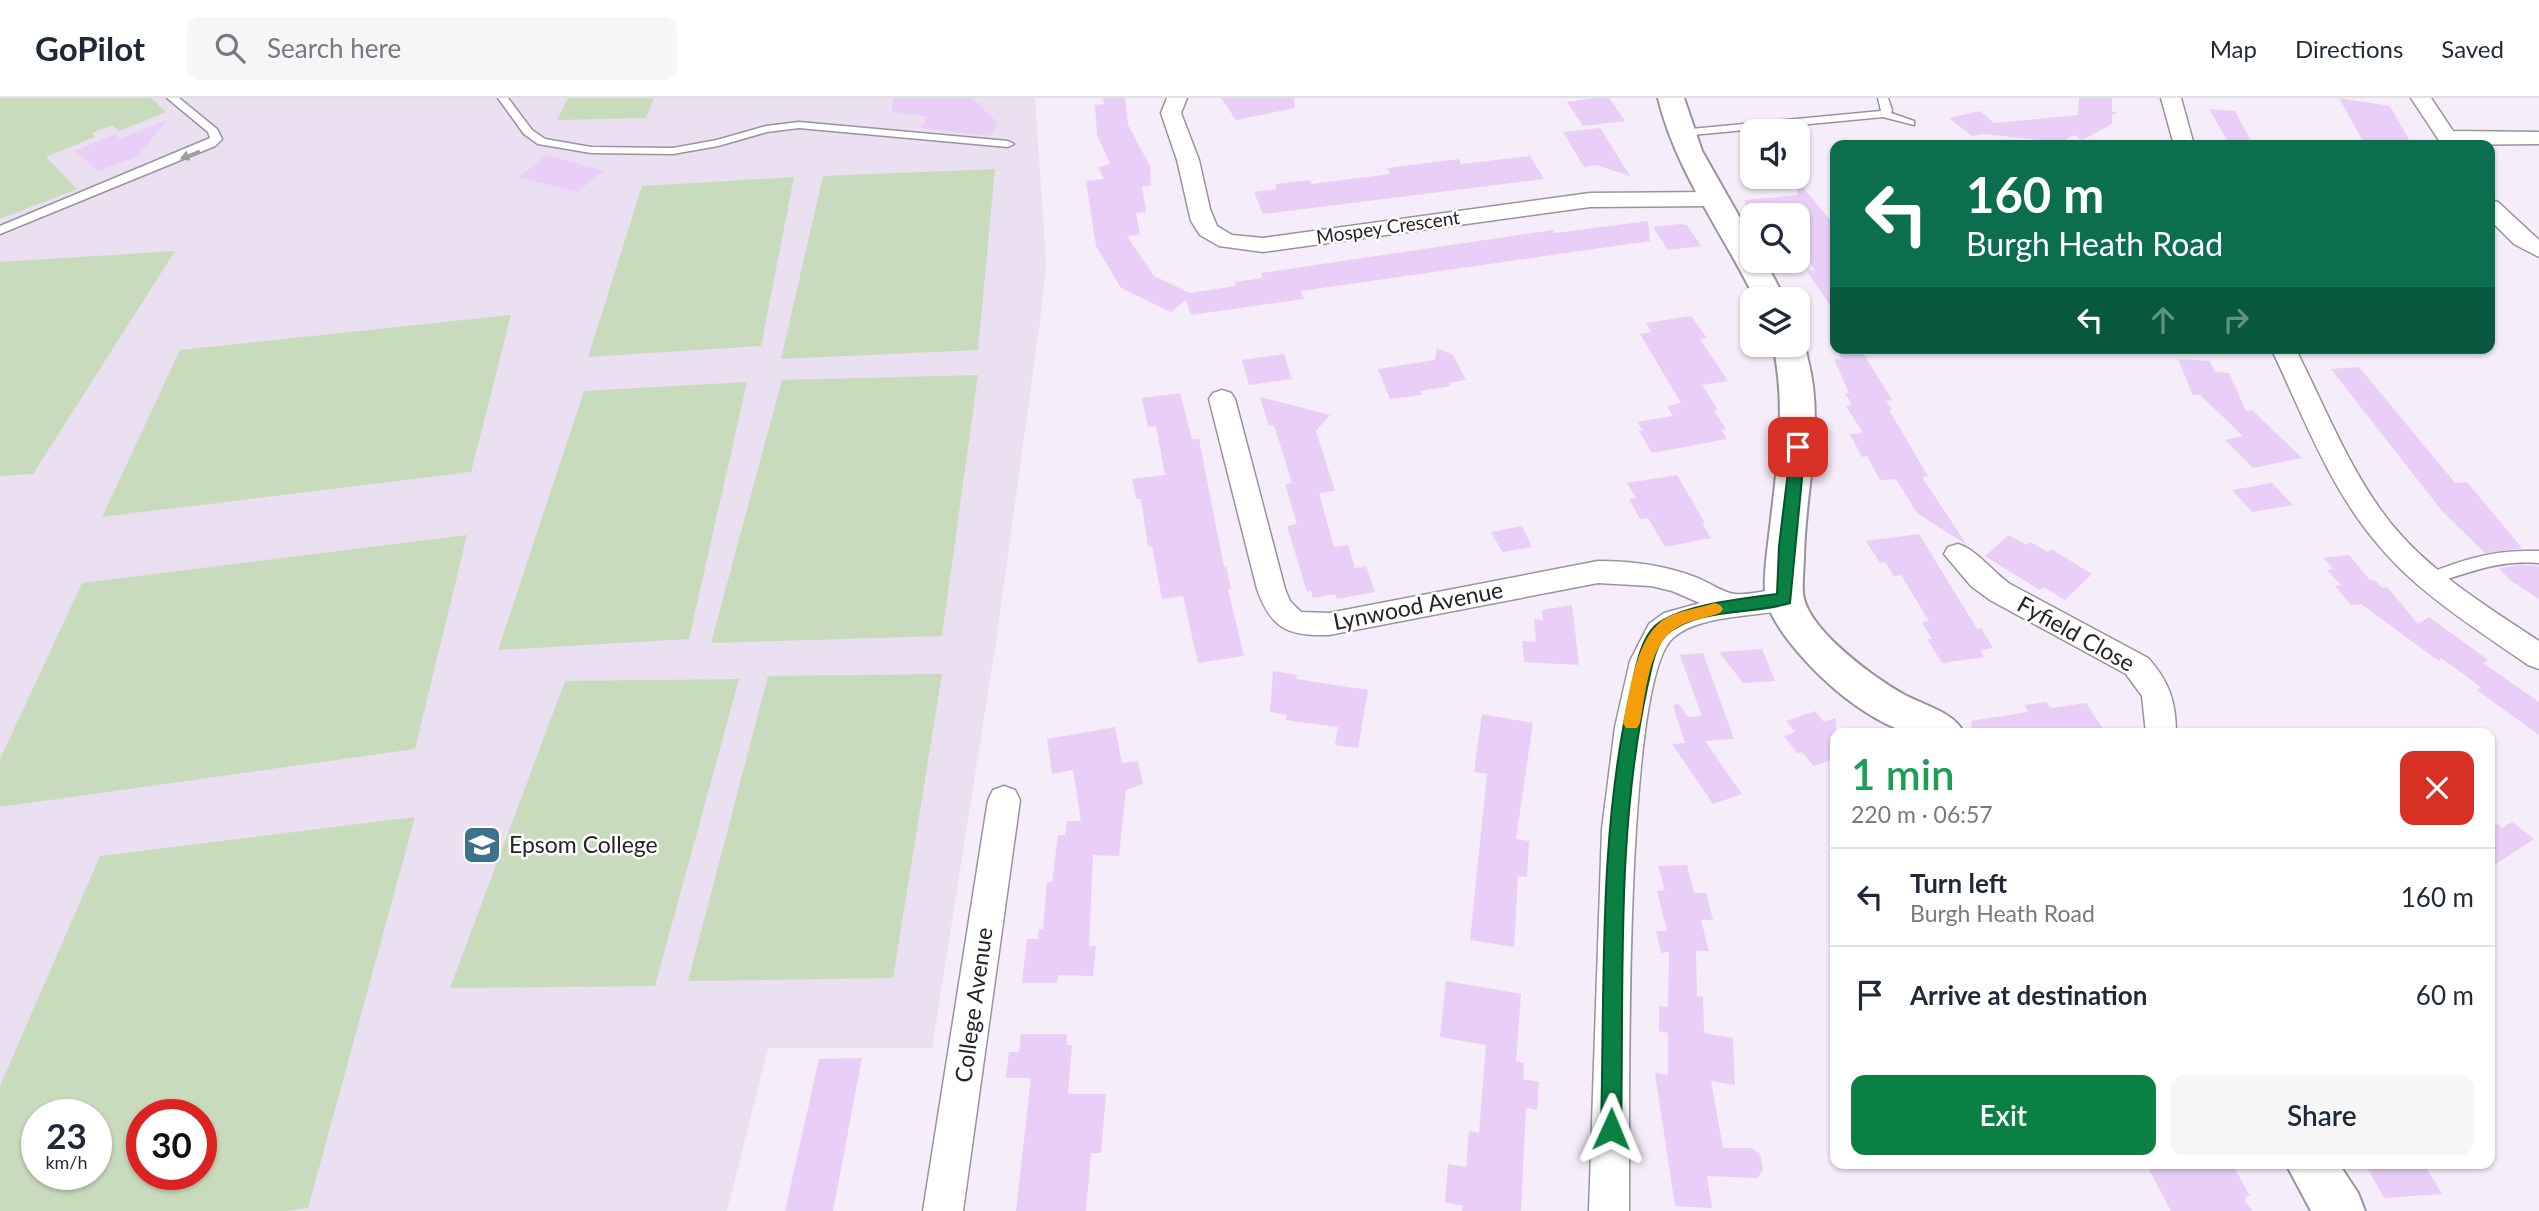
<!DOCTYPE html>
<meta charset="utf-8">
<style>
:root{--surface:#fff;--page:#f6f6f7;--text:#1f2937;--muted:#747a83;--line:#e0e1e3;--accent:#0b8043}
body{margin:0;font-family:Lato,sans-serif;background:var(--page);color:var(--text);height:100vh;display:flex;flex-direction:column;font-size:26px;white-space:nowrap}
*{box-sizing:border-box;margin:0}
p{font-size:23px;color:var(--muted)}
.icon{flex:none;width:38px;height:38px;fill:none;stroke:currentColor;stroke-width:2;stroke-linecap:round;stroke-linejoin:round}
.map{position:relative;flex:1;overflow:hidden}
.sheet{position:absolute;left:1830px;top:630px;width:665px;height:441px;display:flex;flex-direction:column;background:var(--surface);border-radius:14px;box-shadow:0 2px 5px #0004}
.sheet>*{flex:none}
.hud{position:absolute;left:1830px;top:42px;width:665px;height:214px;border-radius:14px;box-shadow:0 2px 5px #0004;background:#0b6e4f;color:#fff;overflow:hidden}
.controls{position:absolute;left:1740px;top:21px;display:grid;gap:14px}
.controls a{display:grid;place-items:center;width:70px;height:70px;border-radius:14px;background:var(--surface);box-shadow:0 2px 5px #0004;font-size:35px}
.speed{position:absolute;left:21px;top:1001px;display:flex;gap:14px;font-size:35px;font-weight:700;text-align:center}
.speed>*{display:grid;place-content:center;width:91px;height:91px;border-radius:50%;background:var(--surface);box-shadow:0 2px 5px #0004;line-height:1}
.speed small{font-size:18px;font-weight:400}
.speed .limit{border:10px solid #d22;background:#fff;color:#111}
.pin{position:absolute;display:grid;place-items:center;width:60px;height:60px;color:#fff;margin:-30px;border-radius:14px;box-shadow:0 4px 10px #0006}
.me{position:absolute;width:77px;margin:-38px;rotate:1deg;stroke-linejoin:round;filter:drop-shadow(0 0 5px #0008)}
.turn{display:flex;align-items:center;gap:24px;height:147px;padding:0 21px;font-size:32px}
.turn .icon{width:91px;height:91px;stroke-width:2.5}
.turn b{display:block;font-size:49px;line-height:60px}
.lanes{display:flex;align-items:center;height:66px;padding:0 21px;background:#0003;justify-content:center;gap:35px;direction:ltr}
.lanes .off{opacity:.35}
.round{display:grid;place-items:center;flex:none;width:74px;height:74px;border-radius:14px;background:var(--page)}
.headline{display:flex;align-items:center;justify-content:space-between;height:119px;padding:0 21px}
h1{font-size:42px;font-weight:600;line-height:52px;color:#1e9e55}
.button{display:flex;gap:14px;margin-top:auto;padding:14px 21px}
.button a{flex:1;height:80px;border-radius:14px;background:var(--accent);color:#fff;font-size:28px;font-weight:600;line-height:80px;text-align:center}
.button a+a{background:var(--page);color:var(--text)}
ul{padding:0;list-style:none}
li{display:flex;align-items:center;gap:21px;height:98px;padding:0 21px;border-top:2px solid var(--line)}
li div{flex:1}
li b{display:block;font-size:26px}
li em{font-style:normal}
header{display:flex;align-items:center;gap:42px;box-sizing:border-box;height:98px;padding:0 35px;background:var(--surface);border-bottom:2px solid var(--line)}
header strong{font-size:33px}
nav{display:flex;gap:38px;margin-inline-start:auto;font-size:24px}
.search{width:490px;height:63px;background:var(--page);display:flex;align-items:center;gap:18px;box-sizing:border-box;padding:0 24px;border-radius:14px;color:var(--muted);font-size:26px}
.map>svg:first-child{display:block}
.built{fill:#ebdff2;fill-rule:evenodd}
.green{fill:#c9dbbd;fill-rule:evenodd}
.building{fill:#e9cef7}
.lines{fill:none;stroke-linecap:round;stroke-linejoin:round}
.lane-casing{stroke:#9a939e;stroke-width:3}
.street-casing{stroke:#9a939e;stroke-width:3}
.secondary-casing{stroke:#9a939e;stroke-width:4}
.lane{fill:#fff;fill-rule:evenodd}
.street{fill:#fff;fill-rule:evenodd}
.secondary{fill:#fff;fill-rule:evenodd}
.oneway{fill:#9d9c9e}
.route{fill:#0b8043;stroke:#07532c;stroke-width:2}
.slow{fill:#f59e0b}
.labels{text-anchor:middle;stroke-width:5;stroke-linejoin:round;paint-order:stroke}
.far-street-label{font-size:19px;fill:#252327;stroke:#fefefe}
.street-label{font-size:23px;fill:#252327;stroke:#fefefe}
.poi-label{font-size:23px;fill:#252327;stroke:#fefefe;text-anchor:start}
</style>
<header>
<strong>GoPilot</strong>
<div class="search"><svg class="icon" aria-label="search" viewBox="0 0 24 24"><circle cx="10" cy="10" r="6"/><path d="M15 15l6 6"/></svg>Search here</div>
<nav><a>Map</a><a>Directions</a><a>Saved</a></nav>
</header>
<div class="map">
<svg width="2539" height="1113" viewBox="0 0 2539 1113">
<rect width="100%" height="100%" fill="#f5edf9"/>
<path class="built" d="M0,0H1035L1046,166L1040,223L996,544L932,950H768L727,1113H0ZM37,1017H96V1076H37ZM142,1017H201V1076H142Z"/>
<g class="green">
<path d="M0,0H151L166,14L120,33L112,27L92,35L95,39L46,59L77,91L0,121Z"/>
<path d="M568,0H654L646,20L557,22Z"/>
<path d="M995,71L978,252L781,261L823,78Z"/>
<path d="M794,79L761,248L588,259L642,88Z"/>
<path d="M175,153L33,376L0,378V164Z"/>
<path d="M511,217L471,374L102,419L180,252Z"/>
<path d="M978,277L942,538L711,545L782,282Z"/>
<path d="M747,284L689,541L498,552L584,293Z"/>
<path d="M467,437L415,651L0,709V661L82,485Z"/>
<path d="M942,576L893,880L688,883L768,578Z"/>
<path d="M739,581L655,888L450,890L565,583Z"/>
<path d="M415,719L308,1110L287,1113H0V988L100,758ZM37,1017H96V1076H37ZM142,1017H201V1076H142Z"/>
</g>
<g class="building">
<path d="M893,0H972L998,25L990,38L920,30L928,19L892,14Z"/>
<path d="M1103,0H1125L1128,27L1150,68L1151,88H1142L1146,114L1136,115L1140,137L1127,138L1154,178L1190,195L1236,188L1235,184L1263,180L1261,175L1553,132L1555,135L1648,123L1650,143L1301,193L1304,201L1191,217L1186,202L1171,214L1121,190L1096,148L1086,83L1104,81L1098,69L1110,66L1097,37L1095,7L1104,6Z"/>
<path d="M1221,0H1294L1295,10L1236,22Z"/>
<path d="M1597,0H1609L1625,23L1583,28L1567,4Z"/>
<path d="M2079,0H2112V14H2118L2112,17V26L2082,42L2074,37L2061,44L1984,36L1972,38L1949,20L1980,13L1994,25L2078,17Z"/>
<path d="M2339,0L2390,8L2412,47H2365Z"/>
<path d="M2209,11L2235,13L2253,47H2230Z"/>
<path d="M167,22L137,59L98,73L75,53L115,36L120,41Z"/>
<path d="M1600,30L1630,78L1596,67L1584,69L1563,34Z"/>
<path d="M547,57L604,73L577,94L519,79Z"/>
<path d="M1530,58L1544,81L1263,116L1254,94L1277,91L1275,86L1310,82L1312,86L1390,76L1387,70L1459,61L1461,66Z"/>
<path d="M1797,82L1836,129V216L1807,173L1815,172L1797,145V117H1746L1745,102L1797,97Z"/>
<path d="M1680,126L1687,127L1701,148L1668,152L1653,129Z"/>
<path d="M1691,218L1707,240L1700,241L1728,283L1702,287L1718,312L1714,313L1726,331L1721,332L1727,341L1652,355L1639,333H1643L1637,324L1673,318L1667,308L1681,305L1640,236L1651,234L1646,225Z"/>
<path d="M1437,250L1453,257L1466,282L1449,285L1450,288L1420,293L1422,297L1390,301L1378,271L1435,262Z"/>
<path d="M1838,250H1860L1892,302L1886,303L1892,312H1889L1928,378L1922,379L1967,447L1917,415L1896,381L1880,382L1867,358L1862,359L1850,336L1863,335L1846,308L1852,307L1845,295H1849L1834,261H1841Z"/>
<path d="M1284,256L1292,281L1249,287L1242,262Z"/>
<path d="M2178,261L2210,263L2215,274L2229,275L2246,313L2252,312L2302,360L2253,370L2225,342L2243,338L2200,297H2193Z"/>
<path d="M2359,269L2455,385L2467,384L2522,450L2485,455L2442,413L2331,271Z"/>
<path d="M1180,295L1192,341H1199L1224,469L1226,468L1231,491L1228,492L1244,558L1198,565L1183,498L1162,501L1152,448L1148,449L1141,401H1136L1132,381L1165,377L1156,328L1148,329L1142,300Z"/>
<path d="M1260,299L1330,317L1316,333L1335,393L1319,395L1334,449L1348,447L1355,470L1366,468L1375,494L1337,501L1335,496L1313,500L1311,493L1307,494L1287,428L1297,426L1285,386L1292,385L1274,327L1269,328Z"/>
<path d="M1677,377L1705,425H1702L1711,440L1665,449L1648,420L1640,421L1629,401L1636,400L1627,385Z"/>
<path d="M2272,385L2293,407L2252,414L2232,392Z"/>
<path d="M1522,428L1532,449L1502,454L1491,434Z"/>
<path d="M1919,436L1977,531L1981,530L1993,550L1980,552L1984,559L1942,565L1927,541H1932L1922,524L1929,523L1901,477L1894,478L1885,464L1880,465L1866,443Z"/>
<path d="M2009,437L2026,447L2030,444L2048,454L2051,451L2092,476L2065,502L2044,489L2040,492L1985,458Z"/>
<path d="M2349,457L2370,482H2375L2382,490L2387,489L2418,526L2429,519L2488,562L2483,565L2539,604V637L2477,592L2481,589L2441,560L2439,563L2361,506L2351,507L2335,488L2341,487L2327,472L2333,471L2324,460Z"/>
<path d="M2524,467L2539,468V501L2510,482L2499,470Z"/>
<path d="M1572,507L1579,567L1524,564L1522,543L1536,544L1534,521L1543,522L1542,512Z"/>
<path d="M1762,551L1775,583L1743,585L1719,554Z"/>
<path d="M1703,555L1734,641L1705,643L1742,696L1713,706L1672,646L1685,645L1673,608L1678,605L1688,619L1702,618L1680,557Z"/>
<path d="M1273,573L1297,577L1296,581L1368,592L1358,650L1335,647L1338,629L1286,622L1287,617L1270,614Z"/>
<path d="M2046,604L2051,610L2086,605L2106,635H1972L1971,623L2028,614L2024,607Z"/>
<path d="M1815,613L1824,624L1836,620V660L1814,668L1802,654L1797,655L1784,638L1795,634L1786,623Z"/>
<path d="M1482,616L1533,625L1516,741L1529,743L1527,779L1518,778L1514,849L1470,842L1487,676L1474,674Z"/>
<path d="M1115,629L1122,665L1138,663L1143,686L1126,692L1119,758L1093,757L1089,848H1096L1093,878L1058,877L1057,885H1022L1027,841H1038L1039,831H1043L1047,784H1052L1058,737H1065L1067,723H1081L1073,672L1052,676L1047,641Z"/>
<path d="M2490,721L2502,730L2512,724L2534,741L2490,770Z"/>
<path d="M1687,767L1694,795H1706L1713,822H1701L1709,853H1696L1697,898L1703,899L1704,935L1733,940L1735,987L1711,983L1723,1050H1752L1760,1056L1763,1072L1757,1080L1707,1078L1712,1110L1675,1108L1655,975L1668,977V935L1659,933V908L1668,909L1669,854L1661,855L1656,833H1667L1657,793L1665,792L1658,768Z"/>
<path d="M1446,883L1521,896L1516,963L1524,965L1523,981L1539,984L1537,1012L1526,1010L1521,1113H1462L1463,1108L1445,1104L1448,1066L1466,1069L1469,1033L1479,1035L1486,947L1440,939Z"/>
<path d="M1021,936H1067V947H1072L1068,996H1106L1101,1055H1091L1086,1113H1016L1031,980H1006L1009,954H1019Z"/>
<path d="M862,960L833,1113H785L819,961Z"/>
<path d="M2146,1066H2232L2250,1098H2246L2247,1101H2244L2252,1113H2171Z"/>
<path d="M2365,1066H2424L2442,1096L2384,1100Z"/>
</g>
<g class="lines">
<defs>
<g id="lane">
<path d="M167,0H179L217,31L222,41L215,48L0,136V128L210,40L208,34Z"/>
<path d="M498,0H508L532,32L545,41L591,49L673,50L717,42L766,28L799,24L1008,43L1014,46L1008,49L799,30L767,34L718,48L673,56L591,55L538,46L524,36Z"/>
<path d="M1878,0H1888L1892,12L1891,15L1914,23V27L1883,19L1681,38L1675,35L1681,32L1881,13Z"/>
<path d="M2525,453H2539V465C2497,462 2471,474 2432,486L2424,480L2427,476C2459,463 2490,453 2525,453Z"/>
</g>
<g id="street">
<path d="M1167,0H1187L1181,15L1199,62L1210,111L1217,128L1232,137L1263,140L1590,95L1711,94L1719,96L1722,101L1719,106L1711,108L1590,109L1263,154L1219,148L1200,137L1191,123L1177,62L1161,15Z"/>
<path d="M2161,0H2181L2194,47H2174Z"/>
<path d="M2411,0H2431L2453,33L2539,34V46L2442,47Z"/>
<path d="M2490,102L2498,104L2539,142V159L2514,146L2490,122Z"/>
<path d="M2271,250H2295C2326,310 2350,375 2393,428C2433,476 2488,509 2539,543V571L2528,567C2475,530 2416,494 2375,443C2328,387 2302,315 2271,250Z"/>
<path d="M1222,292L1231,295L1235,301L1285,491L1290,503L1301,514L1329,515L1598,463C1632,463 1664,467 1695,479C1707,483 1723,495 1735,496C1756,498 1775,487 1795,493L1799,501L1795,509C1761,520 1700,515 1673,540C1622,584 1630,1026 1629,1113H1589L1602,731L1615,629L1630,563L1649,526L1664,515L1700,505L1672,493L1651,488L1598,485L1329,537C1288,538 1271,531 1257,491L1209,301L1213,295Z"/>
<path d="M1958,446C1976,451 1994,475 2010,486L2148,560C2169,583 2176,604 2176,635H2146L2142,598L2126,576L1990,502L1971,488L1944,456L1948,449Z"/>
<path d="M1004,688L1015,692L1020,702L963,1113H923L988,702L993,692Z"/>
</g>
<g id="secondary">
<path d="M1658,0H1684L1702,53L1752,141V163H1765L1785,201H1755C1722,133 1676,74 1658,0Z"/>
<path d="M1797,239C1805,244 1806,252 1808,262C1825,327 1805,392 1804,459C1804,471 1801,489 1804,501C1813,535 1873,579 1903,596C1923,607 1954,614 1964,635C1947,635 1922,640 1906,634C1879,625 1850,605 1829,586C1808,567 1773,530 1766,501C1762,484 1769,441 1771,421C1778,362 1786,306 1773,247H1797Z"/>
<path d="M2286,1066H2339L2358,1095L2365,1113H2311Z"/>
</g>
</defs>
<use href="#lane" class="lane-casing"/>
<use href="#street" class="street-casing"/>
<use href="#secondary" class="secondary-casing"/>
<use href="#lane" class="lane"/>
<use href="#street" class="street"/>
<use href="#secondary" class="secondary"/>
</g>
<defs><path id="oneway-solid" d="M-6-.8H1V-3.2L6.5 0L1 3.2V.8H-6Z" transform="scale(1.75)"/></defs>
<use class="oneway" href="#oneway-solid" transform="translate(190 57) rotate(158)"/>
<path class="route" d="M1798,344L1805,349L1790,505C1754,517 1698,509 1667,536C1654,548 1651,574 1647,590C1616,734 1624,885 1621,1031L1618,1038L1611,1041L1604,1038L1601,1031C1605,885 1598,735 1631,592C1635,573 1640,542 1655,528C1679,507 1745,500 1777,496L1779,448L1791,349Z"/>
<path class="slow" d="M1715,505L1720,507L1723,511L1720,515C1707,520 1690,522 1678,529C1648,545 1646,596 1640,625L1637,630H1626L1623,625C1630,594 1636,535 1668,519C1682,512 1700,510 1715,505Z"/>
<defs>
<symbol id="school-square" viewBox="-11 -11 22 22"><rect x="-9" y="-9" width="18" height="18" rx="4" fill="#3b738d" stroke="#fefefe"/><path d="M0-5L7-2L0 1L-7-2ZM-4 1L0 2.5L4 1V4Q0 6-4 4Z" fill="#fff"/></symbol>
</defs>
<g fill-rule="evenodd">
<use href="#school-square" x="460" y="725" width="44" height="44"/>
</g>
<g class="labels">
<g class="far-street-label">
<text transform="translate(1388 129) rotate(-8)" y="7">Mospey Crescent</text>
</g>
<g class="street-label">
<text transform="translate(1418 508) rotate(-11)" y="8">Lynwood Avenue</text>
<text transform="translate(2076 536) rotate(29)" y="8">Fyfield Close</text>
<text transform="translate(974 907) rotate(-82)" y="8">College Avenue</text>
</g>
<g class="poi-label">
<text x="509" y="755">Epsom College</text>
</g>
</g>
</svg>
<div class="controls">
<a><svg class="icon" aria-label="sound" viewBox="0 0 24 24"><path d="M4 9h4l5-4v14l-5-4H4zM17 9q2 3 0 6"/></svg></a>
<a><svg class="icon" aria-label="search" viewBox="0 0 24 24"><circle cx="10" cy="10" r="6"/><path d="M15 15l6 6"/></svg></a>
<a><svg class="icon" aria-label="layers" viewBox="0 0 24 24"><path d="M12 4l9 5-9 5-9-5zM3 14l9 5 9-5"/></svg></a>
</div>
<div class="speed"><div>23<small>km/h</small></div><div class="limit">30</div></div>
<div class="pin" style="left:1798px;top:349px;background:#d93025"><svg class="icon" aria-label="arrive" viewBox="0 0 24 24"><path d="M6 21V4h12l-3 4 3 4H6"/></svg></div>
<svg class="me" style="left:1611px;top:1031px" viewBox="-20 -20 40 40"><path d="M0-17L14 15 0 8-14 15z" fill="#0b8043" stroke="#fff" stroke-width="4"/></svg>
<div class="hud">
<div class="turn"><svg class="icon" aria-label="left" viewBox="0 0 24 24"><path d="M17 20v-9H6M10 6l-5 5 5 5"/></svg><div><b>160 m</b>Burgh Heath Road</div></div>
<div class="lanes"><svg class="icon" aria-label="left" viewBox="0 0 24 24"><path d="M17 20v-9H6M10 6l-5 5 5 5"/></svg><svg class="icon off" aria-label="ahead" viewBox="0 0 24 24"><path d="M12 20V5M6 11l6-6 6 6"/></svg><svg class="icon off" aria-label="right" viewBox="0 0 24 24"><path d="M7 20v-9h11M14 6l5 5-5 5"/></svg></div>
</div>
<section class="sheet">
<div class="headline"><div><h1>1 min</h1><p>220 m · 06:57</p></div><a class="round" style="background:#d93025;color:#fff"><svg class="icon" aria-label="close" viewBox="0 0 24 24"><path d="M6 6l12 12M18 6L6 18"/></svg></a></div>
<ul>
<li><svg class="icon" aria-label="left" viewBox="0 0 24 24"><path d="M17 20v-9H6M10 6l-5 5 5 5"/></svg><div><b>Turn left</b><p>Burgh Heath Road</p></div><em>160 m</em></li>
<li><svg class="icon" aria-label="arrive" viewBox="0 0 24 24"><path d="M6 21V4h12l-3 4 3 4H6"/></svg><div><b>Arrive at destination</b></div><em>60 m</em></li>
</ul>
<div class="button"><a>Exit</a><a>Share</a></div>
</section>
</div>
